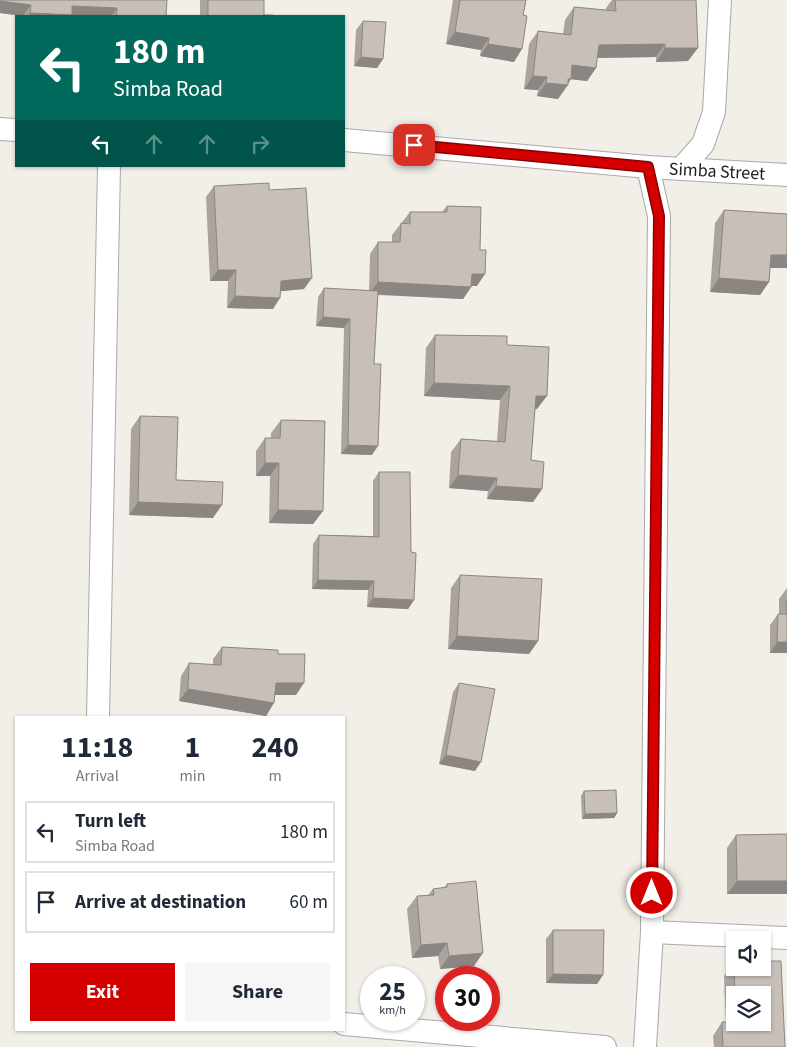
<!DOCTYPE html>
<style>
:root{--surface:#fff;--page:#f6f6f7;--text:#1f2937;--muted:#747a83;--line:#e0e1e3;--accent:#d40000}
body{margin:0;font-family:"Source Sans 3",sans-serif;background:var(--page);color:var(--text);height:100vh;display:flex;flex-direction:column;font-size:19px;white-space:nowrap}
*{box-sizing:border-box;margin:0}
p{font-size:16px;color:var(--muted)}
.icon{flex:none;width:28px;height:28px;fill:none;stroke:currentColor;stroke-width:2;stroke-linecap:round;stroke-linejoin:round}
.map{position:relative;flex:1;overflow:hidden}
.side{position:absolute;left:15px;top:716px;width:330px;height:315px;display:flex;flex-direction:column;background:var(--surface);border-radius:0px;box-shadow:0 1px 4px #0004}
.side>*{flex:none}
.top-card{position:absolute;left:15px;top:15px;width:330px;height:152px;border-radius:0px;box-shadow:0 1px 4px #0004;background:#00695c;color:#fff;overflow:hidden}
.buttons{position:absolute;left:726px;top:931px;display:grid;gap:10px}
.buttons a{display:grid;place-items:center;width:45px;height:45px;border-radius:0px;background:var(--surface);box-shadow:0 1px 4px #0004;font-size:25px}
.speed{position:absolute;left:360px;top:966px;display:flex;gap:10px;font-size:25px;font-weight:700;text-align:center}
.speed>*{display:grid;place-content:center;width:65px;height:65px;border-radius:50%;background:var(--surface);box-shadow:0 1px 4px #0004;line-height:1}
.speed small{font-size:12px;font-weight:400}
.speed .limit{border:8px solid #d22;background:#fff;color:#111}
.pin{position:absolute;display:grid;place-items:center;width:42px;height:42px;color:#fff;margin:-21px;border-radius:10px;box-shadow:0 2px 8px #0006}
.me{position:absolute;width:55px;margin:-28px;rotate:0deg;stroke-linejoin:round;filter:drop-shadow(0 0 4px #0008)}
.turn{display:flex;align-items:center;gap:18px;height:105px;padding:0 15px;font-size:22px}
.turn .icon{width:65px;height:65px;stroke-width:2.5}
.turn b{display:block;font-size:35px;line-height:42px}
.lanes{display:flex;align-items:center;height:48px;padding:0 15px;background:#0003;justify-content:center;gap:25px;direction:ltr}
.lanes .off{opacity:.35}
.eta{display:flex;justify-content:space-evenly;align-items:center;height:85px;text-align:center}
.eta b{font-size:30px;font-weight:700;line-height:35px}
.primary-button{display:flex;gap:10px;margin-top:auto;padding:10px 15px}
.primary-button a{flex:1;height:58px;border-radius:0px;background:var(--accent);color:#fff;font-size:20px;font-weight:700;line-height:58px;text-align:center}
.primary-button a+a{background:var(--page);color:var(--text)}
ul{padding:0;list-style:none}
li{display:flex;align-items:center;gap:15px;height:62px;margin:0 10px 8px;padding:0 5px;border:2px solid var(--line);border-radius:0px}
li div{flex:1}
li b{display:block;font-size:19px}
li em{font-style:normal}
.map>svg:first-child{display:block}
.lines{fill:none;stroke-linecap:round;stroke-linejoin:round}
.minor-casing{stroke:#a9a9a9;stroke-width:24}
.minor{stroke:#fff;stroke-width:22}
.wall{fill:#aba49e;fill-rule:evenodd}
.shaded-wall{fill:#8b8681}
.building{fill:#c7bfb8;stroke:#8b8681}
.route-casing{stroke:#8a0000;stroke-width:12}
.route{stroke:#d40000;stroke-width:9}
.labels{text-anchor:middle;stroke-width:5;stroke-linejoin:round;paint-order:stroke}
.street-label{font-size:18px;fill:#222;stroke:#fff}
</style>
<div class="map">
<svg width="787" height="1047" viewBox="0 0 787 1047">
<rect width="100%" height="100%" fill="#f2efe9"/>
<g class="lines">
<defs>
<g id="minor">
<path d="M0,129L16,130"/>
<path d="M344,140L648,167L787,175"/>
<path d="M681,169L703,144L714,112L720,0"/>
<path d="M98,718L109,166"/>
<path d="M652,932L787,938"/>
<path d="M344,1024L605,1047"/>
<path d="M645,1047L652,932L659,216L648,167"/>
</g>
</defs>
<use href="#minor" class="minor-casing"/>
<use href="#minor" class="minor"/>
</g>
<g class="wall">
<path d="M0,0H167L166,16H23L0,13Z"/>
<path d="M200,0H264V15L273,16H200Z"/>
<path d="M453,0H526L514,62L480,56L481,50L446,44Z"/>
<path d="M612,0H696L688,61L656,62V57L597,58L596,68L587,81L571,79L558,99L537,96L538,90L524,89L529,44L538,31L563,34L565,20L574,7L606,10V8Z"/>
<path d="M363,21L383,59L377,68L354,66L356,30Z"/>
<path d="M214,186L269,190L304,289L281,291L273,309L227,308L228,281H210L206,197Z"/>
<path d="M447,206L477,286H472L463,299L378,295L374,364L372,455L341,454L344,328L316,326L318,297L324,288L369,291L370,254L378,242H392V235L410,212H442Z"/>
<path d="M724,210L787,214V268H770L769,282L760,295L710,292L715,223Z"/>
<path d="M435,335L507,345L537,409H535L531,460L542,489L533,502L487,499L488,491L449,488L451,452L461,439L497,441L500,400L424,396L426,348Z"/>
<path d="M140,416L176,480L213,518L129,515L131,429Z"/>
<path d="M281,420L323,511L313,524L269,523L270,476H256V451L265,438H271V433Z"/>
<path d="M379,472L411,552L414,600L408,609L367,607L368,590L312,589L313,544L319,535L373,536V481Z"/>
<path d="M460,575L538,641L529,654L448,649L451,588Z"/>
<path d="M787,588V657V653H770V625L778,614H779V599Z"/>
<path d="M222,647L278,654L296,695H275L266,716L179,701L181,676L189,663L213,665V659Z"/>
<path d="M459,683L475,771L439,764L453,692Z"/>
<path d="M584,791L617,813L614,818L582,819L581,796Z"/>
<path d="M787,834L727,894V848L736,835Z"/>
<path d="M447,884L474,966L440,969L438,956L412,958L407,909L417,896L428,895L433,889L444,888Z"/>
<path d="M553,930L603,975L597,984L546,983V939Z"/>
<path d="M734,962L785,1047H714L713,1036L722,1022H726L724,976ZM735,995L762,1022H735Z"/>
</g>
<g class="shaded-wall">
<path d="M0,1L31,5L23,16L0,13Z"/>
<path d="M72,6L117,8L111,16H28L30,13Z"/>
<path d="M455,32L489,38L481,50L446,44Z"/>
<path d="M488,44L522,49L514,62L480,56Z"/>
<path d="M665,44L656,57L590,58L599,45Z"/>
<path d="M665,48H698L688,61L656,62Z"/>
<path d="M361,57L383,59L377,68L354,66Z"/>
<path d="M572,65L596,68L587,81L569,79H571L567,85H568L558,99L537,96L546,83Z"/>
<path d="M533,76L547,77L538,90L524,89Z"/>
<path d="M771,255H787V268H761Z"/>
<path d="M218,270H236L228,281H210Z"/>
<path d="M472,274H485L477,286H463Z"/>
<path d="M312,278L304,289L273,292L281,281Z"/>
<path d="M719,278L769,282L760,295L710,292Z"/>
<path d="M378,282L471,287L463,299L369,294Z"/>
<path d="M235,296L280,298L273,309L227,308Z"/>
<path d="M323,317L350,319L344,328L316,326Z"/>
<path d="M434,383L510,386L500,400L424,396Z"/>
<path d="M536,396H547L537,409H527Z"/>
<path d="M348,445L378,446L372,455L341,454Z"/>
<path d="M265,463H279L270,476H256Z"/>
<path d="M458,475L497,478L488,491L449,488Z"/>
<path d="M496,486L542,489L533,502L487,499Z"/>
<path d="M138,502L222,505L213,518L129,515Z"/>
<path d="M278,510L323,511L313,524L269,523Z"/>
<path d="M318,580L374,581L368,590L312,589Z"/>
<path d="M373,598L414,600L408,609L367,607Z"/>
<path d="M457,636L538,641L529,654L448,649Z"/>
<path d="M777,642H787V653H770Z"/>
<path d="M276,683H304L296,695H267Z"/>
<path d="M188,689L274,703L266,716L179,701Z"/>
<path d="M446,755L481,762L475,771L439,764Z"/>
<path d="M617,813L614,818L582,819L585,814Z"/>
<path d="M737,881H787V894H727Z"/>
<path d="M447,943L438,956L412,958L421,945Z"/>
<path d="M483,953L474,966L440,969L449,956Z"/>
<path d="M553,974L603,975L597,984L546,983Z"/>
</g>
<g class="building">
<path d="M0,0H167L166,16H116L117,8L72,6V15L30,13L31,5L0,1Z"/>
<path d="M208,0H264V15H273V16H208Z"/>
<path d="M460,0H526L523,15L527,16L522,49L488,44L489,38L455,32Z"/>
<path d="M615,0H696L698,48H665V44L599,45L596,68L572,65L571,79H568V85L546,83L547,77L533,76L538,31L571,35L574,7L616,11Z"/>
<path d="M363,21L386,22L383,59L361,57Z"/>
<path d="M269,183V190L306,188L312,278L281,281L280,298L235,296L236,270H218L214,186Z"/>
<path d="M447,206L481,207L480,250H486L485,274H472L471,287L378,282V242H400L401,223L410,224V212H447Z"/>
<path d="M724,210L787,214V255H771L769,282L719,278Z"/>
<path d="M324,288L378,291L374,364H381L378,446L348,445L350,319L323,317Z"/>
<path d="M435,335L507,336V345L549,347L547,396H536L531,460L544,462L542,489L496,486L497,478L458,475L461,439L505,442L510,386L434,383Z"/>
<path d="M140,416L178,417L176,480L223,482L222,505L138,502Z"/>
<path d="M281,420L325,421L323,511L278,510L279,463H265V438H280Z"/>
<path d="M379,472H410L411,552L416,553L414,600L373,598L374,581L318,580L319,535L379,537Z"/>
<path d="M460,575L542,579L538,641L457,636Z"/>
<path d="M787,600V642H777L778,614H787Z"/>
<path d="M222,647L278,650V654H305L304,683H276L274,703L188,689L189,663L221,665Z"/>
<path d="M459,683L495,689L481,762L446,755Z"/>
<path d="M616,790L617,813L585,814L584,791Z"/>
<path d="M787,834V881H737L736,835Z"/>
<path d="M476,881L483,953L449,956L447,943L421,945L417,896L434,895L433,889L447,887V884Z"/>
<path d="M553,930H604L603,975L553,974Z"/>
<path d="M762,961H781L785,1047H723L722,1022H762V995H735V1003L734,962H735V968H762Z"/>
</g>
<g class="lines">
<defs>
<path id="route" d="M414,145L648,167L659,216L652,893"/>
</defs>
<use href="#route" class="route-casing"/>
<use href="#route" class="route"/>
</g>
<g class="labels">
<g class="street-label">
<text transform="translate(717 171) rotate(3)" y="6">Simba Street</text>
</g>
</g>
</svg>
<div class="buttons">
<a><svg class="icon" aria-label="sound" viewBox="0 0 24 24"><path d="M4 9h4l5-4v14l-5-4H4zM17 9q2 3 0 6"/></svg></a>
<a><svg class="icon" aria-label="layers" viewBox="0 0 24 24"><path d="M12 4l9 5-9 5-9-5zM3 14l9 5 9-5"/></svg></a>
</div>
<div class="speed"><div>25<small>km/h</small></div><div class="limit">30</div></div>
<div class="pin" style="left:414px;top:145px;background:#d93025"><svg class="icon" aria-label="arrive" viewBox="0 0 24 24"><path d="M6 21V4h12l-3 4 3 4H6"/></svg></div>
<svg class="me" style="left:652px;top:893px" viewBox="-20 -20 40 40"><circle r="17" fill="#d40000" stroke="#fff" stroke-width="3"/><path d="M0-11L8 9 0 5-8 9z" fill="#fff"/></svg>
<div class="top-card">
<div class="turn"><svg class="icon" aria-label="left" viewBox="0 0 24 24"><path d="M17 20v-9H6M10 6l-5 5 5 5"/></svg><div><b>180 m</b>Simba Road</div></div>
<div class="lanes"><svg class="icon" aria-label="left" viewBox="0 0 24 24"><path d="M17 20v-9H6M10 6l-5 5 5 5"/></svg><svg class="icon off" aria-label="ahead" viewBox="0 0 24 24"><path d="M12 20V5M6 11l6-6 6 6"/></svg><svg class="icon off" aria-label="ahead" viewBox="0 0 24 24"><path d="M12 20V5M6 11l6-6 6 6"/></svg><svg class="icon off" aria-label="right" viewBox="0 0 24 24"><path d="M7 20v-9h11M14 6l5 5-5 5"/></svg></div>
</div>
<section class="side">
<div class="eta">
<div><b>11:18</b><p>Arrival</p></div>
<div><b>1</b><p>min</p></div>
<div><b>240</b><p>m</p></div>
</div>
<ul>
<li><svg class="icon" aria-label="left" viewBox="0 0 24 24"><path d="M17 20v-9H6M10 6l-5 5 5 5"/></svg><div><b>Turn left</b><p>Simba Road</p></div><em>180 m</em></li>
<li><svg class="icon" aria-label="arrive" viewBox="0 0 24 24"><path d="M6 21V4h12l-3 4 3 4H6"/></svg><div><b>Arrive at destination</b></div><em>60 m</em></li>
</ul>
<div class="primary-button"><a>Exit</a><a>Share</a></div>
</section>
</div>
